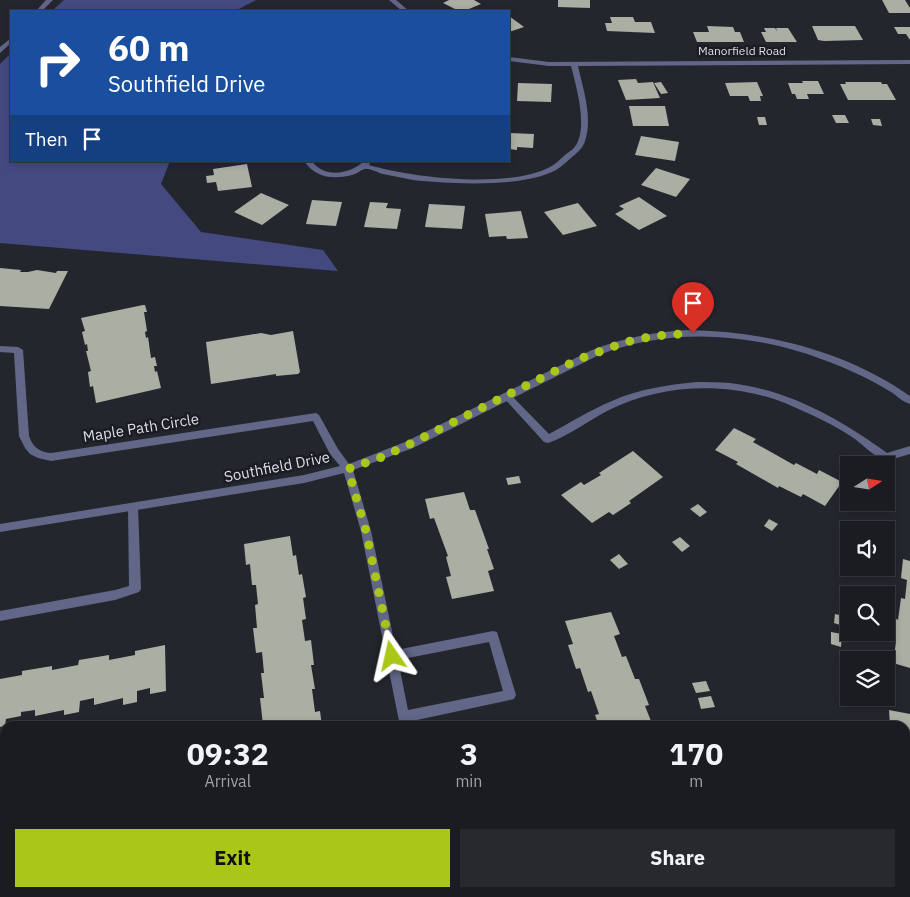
<!DOCTYPE html>
<style>
:root{--surface:#1b1c22;--page:#28292f;--text:#f1f3f6;--muted:#a0a1a5;--line:#393a40;--accent:#aac717}
body{margin:0;font-family:"IBM Plex Sans",sans-serif;background:var(--page);color:var(--text);height:100vh;display:flex;flex-direction:column;font-size:19px;white-space:nowrap}
*{box-sizing:border-box;margin:0}
p{font-size:16px;color:var(--muted)}
.icon{flex:none;width:28px;height:28px;fill:none;stroke:currentColor;stroke-width:2;stroke-linecap:round;stroke-linejoin:round}
.map{position:relative;flex:1;overflow:hidden}
.side{position:absolute;left:0px;top:721px;width:910px;height:176px;display:flex;flex-direction:column;background:var(--surface);border-radius:15px 15px 0 0;box-shadow:0 2px 8px #0003,0 0 0 1px var(--line)}
.side>*{flex:none}
.top-card{position:absolute;left:10px;top:10px;width:500px;height:152px;border-radius:0px;box-shadow:0 2px 8px #0003,0 0 0 1px var(--line);background:#1a4fa0;color:#fff;overflow:hidden}
.needle{width:32px;rotate:78deg}
.fabs{position:absolute;left:840px;top:456px;display:grid;gap:10px}
.fabs a{display:grid;place-items:center;width:55px;height:55px;border-radius:0px;background:var(--surface);box-shadow:0 2px 8px #0003,0 0 0 1px var(--line);font-size:25px}
.pin{position:absolute;display:grid;place-items:center;width:42px;height:42px;color:#fff;margin:-51px -21px;border-radius:50% 50% 50% 0;rotate:-45deg;box-shadow:0 0 5px #0007}
.pin .icon{rotate:45deg}
.me{position:absolute;width:55px;margin:-28px;rotate:349deg;stroke-linejoin:round;filter:drop-shadow(0 0 4px #0008)}
.turn{display:flex;align-items:center;gap:18px;height:105px;padding:0 15px;font-size:22px}
.turn .icon{width:65px;height:65px;stroke-width:2.5}
.turn b{display:block;font-size:35px;line-height:42px}
.then{display:flex;align-items:center;height:48px;padding:0 15px;background:#0003;gap:10px;font-size:19px}
.eta{display:flex;justify-content:space-evenly;align-items:center;height:85px;text-align:center}
.eta b{font-size:30px;font-weight:800;line-height:35px}
.primary-button{display:flex;gap:10px;margin-top:auto;padding:10px 15px}
.primary-button a{flex:1;height:58px;border-radius:0px;background:var(--accent);color:#111;font-size:20px;font-weight:800;line-height:58px;text-align:center}
.primary-button a+a{background:var(--page);color:var(--text)}
.map>svg:first-child{display:block}
.green{fill:#444a80}
.building{fill:#abaea3}
.lines{fill:none;stroke-linecap:round;stroke-linejoin:round}
.service{fill:#626788;fill-rule:evenodd}
.minor{fill:#626788;fill-rule:evenodd}
.route{stroke:#aac717;stroke-width:9;stroke-dasharray:0 16.2}
.labels{text-anchor:middle;stroke-width:5;stroke-linejoin:round;paint-order:stroke}
.far-street-label{font-size:12px;fill:#dddee4;stroke:#1b1c24}
.street-label{font-size:15px;fill:#dddee4;stroke:#1b1c24}
</style>
<div class="map">
<svg width="910" height="897" viewBox="0 0 910 897">
<rect width="100%" height="100%" fill="#24262e"/>
<g class="green">
<path d="M64,0H256L235,11H52Z"/>
<path d="M11,53V161H170L161,184L201,232L323,250L338,271L0,243V64Z"/>
</g>
<g class="building">
<path d="M449,0H474L481,4L464,11H459L443,3Z"/>
<path d="M558,0H590V8L558,7Z"/>
<path d="M882,0H905L910,8V13H889Z"/>
<path d="M509,16L524,27L509,32Z"/>
<path d="M610,17H633L635,22H651L655,33L607,31L605,23H612Z"/>
<path d="M707,26L733,27L735,32H740L744,42H697L693,32H709Z"/>
<path d="M812,26H855L863,40L824,41L818,40Z"/>
<path d="M894,27H910V40L906,34H898Z"/>
<path d="M764,28H775L777,31L776,28H788L797,42H766L761,32H766Z"/>
<path d="M636,79L638,83L653,82L660,98L626,100L618,80Z"/>
<path d="M802,81H818L824,94H807L809,99H797L795,94H792L788,83H803Z"/>
<path d="M661,82L668,93L661,94L654,83Z"/>
<path d="M757,82L763,96H760L761,101H750L748,96H730L725,83Z"/>
<path d="M845,82H881L882,84H887L896,100H848L840,84H846Z"/>
<path d="M518,83L552,84L551,102L517,101Z"/>
<path d="M629,106H665L669,126H633Z"/>
<path d="M832,115H845L849,123H836Z"/>
<path d="M757,117H765L767,125H759Z"/>
<path d="M871,119H880L882,126L873,125Z"/>
<path d="M509,133L534,134L533,148L517,147V150L509,149Z"/>
<path d="M641,136L679,142L675,161L635,155Z"/>
<path d="M247,164L252,187L218,191L216,182L207,183L206,176L214,175L213,169Z"/>
<path d="M656,168L690,179L676,197L641,185Z"/>
<path d="M261,193L289,205L262,225L234,212Z"/>
<path d="M639,197L667,216L639,230L615,214L624,209L619,206Z"/>
<path d="M312,200L342,202L336,226L306,224Z"/>
<path d="M370,202L388,203L386,208L401,209L397,229L364,227Z"/>
<path d="M578,203L597,226L563,235L544,212Z"/>
<path d="M429,204L465,206L462,229L425,227Z"/>
<path d="M521,211L528,238L507,239L506,236L489,237L485,214Z"/>
<path d="M0,268L21,270L20,272H28L37,270L56,273L57,271H68L49,309L0,306Z"/>
<path d="M143,305H145L147,312H144L147,331L145,332L146,338L148,337L151,358L155,357L157,366H154L155,372L157,371L161,388L96,403L93,386L90,387L88,372L91,371L86,351H88L87,344L85,345L82,332L85,331L81,318Z"/>
<path d="M293,331L300,372L298,374L276,376V374L211,384L206,342L261,333L271,335Z"/>
<path d="M734,428L756,439L753,442L794,465L796,463L817,474L819,470L842,482L825,506L803,494L801,497L779,486L778,488L736,464L738,462L715,450Z"/>
<path d="M633,451L663,477L629,501L631,503L613,515L609,512L592,523L561,495L581,482L584,485L601,475L599,473Z"/>
<path d="M519,476L521,483L508,485L506,478Z"/>
<path d="M464,492L470,510H475L489,549H487L494,569L488,571L494,591L452,599L446,577L451,576L446,557L448,556L434,518L430,519L425,499Z"/>
<path d="M698,504L707,512L700,517L690,509Z"/>
<path d="M769,519L778,524L772,531L764,526Z"/>
<path d="M290,536L293,556L296,555L299,575L302,574L306,597L303,598L306,619L302,620L305,641L311,640L314,665H311L315,689H312L315,712L320,711L322,726L263,725L260,698H264L261,673H264L262,652L256,653L253,628H257L255,605L258,604L256,585H252L250,564L246,565L244,544Z"/>
<path d="M680,537L690,546L682,552L672,542Z"/>
<path d="M619,554L628,564L619,569L610,560Z"/>
<path d="M903,559L910,561V668L893,663L896,642L893,641L895,618L898,620L901,598L905,599L907,580L901,578Z"/>
<path d="M611,612L620,634L614,636L622,657L626,656L635,679H639L649,705L645,706L653,726H599L595,715L599,714L591,691L588,692L580,668L576,669L568,645L573,644L565,621Z"/>
<path d="M835,614L848,617L846,627L834,623Z"/>
<path d="M831,632L842,634L841,647L831,644Z"/>
<path d="M165,645L166,691L150,694V688L137,691V702L123,705V698L94,705V698L80,701L79,712L64,715V710L35,716V710L21,712V716L6,719L5,726L0,727V679L22,675V671L52,666V670L78,665L79,660L109,655V660L135,655V651Z"/>
<path d="M706,681L710,691L696,693L692,683Z"/>
<path d="M711,696L715,707L701,709L698,698Z"/>
<path d="M889,710L910,714V850L905,849V726H890Z"/>
<path d="M595,892H788L789,897H594Z"/>
</g>
<g class="lines">
<g class="service">
<path d="M696,382C707,382 719,382 730,383C789,390 840,419 887,453L910,446V454L886,461C875,457 864,446 855,439C836,426 815,416 794,407C737,381 665,382 609,410C589,420 569,436 548,443L544,442L502,396L504,394H510L549,434C570,423 590,410 612,401C638,389 667,385 696,382Z"/>
<path d="M133,503L137,504L138,507L141,589L139,592L115,600L0,621V611L115,590L129,586L128,507L129,504Z"/>
</g>
<g class="minor">
<path d="M46,0H53L42,11H36Z"/>
<path d="M389,0H396L409,11H402Z"/>
<path d="M11,38V43L0,53V47Z"/>
<path d="M509,57L549,62L910,60V64L578,66C583,89 593,117 585,141C583,148 577,153 571,158C566,162 561,167 556,170C523,188 450,184 413,180C403,178 393,176 383,174C378,173 370,168 365,169C362,169 358,173 355,174C336,180 316,179 304,161H312C324,179 351,174 364,161H371L369,165C413,178 509,189 550,167C556,164 560,159 565,155C569,152 574,149 576,145C588,126 576,86 571,66H549L509,61Z"/>
<path d="M687,330C765,331 846,351 910,396V404C903,402 897,396 891,392C878,384 865,377 851,371C772,335 680,323 599,355L413,448L353,470L371,531L396,650L493,631L497,632L516,695L514,699L510,700L403,723L399,721L361,531L344,473L304,483L0,532V524L304,475L340,466L330,454L313,421L51,461L38,458L30,454L25,448L19,436L14,353L0,352V346L18,347L23,350L29,436C33,447 39,452 51,453L316,413L319,415L338,449L349,464L405,442L592,350C623,338 654,332 687,330ZM489,642L503,691L408,710L398,660Z"/>
</g>
</g>
<g class="lines">
<path class="route" d="M392,656L366,531L348,469L382,457L408,445L579,359L626,342L654,336L693,333"/>
</g>
<g class="labels">
<g class="far-street-label">
<text x="742" y="55">Manorfield Road</text>
</g>
<g class="street-label">
<text transform="translate(141 428) rotate(-9)" y="5">Maple Path Circle</text>
<text transform="translate(277 467) rotate(-11)" y="5">Southfield Drive</text>
</g>
</g>
</svg>
<div class="fabs">
<a><svg class="needle" viewBox="-14 -14 28 28"><path d="M0-13l5 13h-10z" fill="#e53935"/><path d="M0 13l5-13h-10z" fill="#a0a1a5"/></svg></a>
<a><svg class="icon" aria-label="sound" viewBox="0 0 24 24"><path d="M4 9h4l5-4v14l-5-4H4zM17 9q2 3 0 6"/></svg></a>
<a><svg class="icon" aria-label="search" viewBox="0 0 24 24"><circle cx="10" cy="10" r="6"/><path d="M15 15l6 6"/></svg></a>
<a><svg class="icon" aria-label="layers" viewBox="0 0 24 24"><path d="M12 4l9 5-9 5-9-5zM3 14l9 5 9-5"/></svg></a>
</div>
<div class="pin" style="left:693px;top:333px;background:#d93025"><svg class="icon" aria-label="arrive" viewBox="0 0 24 24"><path d="M6 21V4h12l-3 4 3 4H6"/></svg></div>
<svg class="me" style="left:392px;top:656px" viewBox="-20 -20 40 40"><path d="M0-17L14 15 0 8-14 15z" fill="#aac717" stroke="#fff" stroke-width="4"/></svg>
<div class="top-card">
<div class="turn"><svg class="icon" aria-label="right" viewBox="0 0 24 24"><path d="M7 20v-9h11M14 6l5 5-5 5"/></svg><div><b>60 m</b>Southfield Drive</div></div>
<div class="then">Then<svg class="icon" aria-label="arrive" viewBox="0 0 24 24"><path d="M6 21V4h12l-3 4 3 4H6"/></svg></div>
</div>
<section class="side">
<div class="eta">
<div><b>09:32</b><p>Arrival</p></div>
<div><b>3</b><p>min</p></div>
<div><b>170</b><p>m</p></div>
</div>
<div class="primary-button"><a>Exit</a><a>Share</a></div>
</section>
</div>
